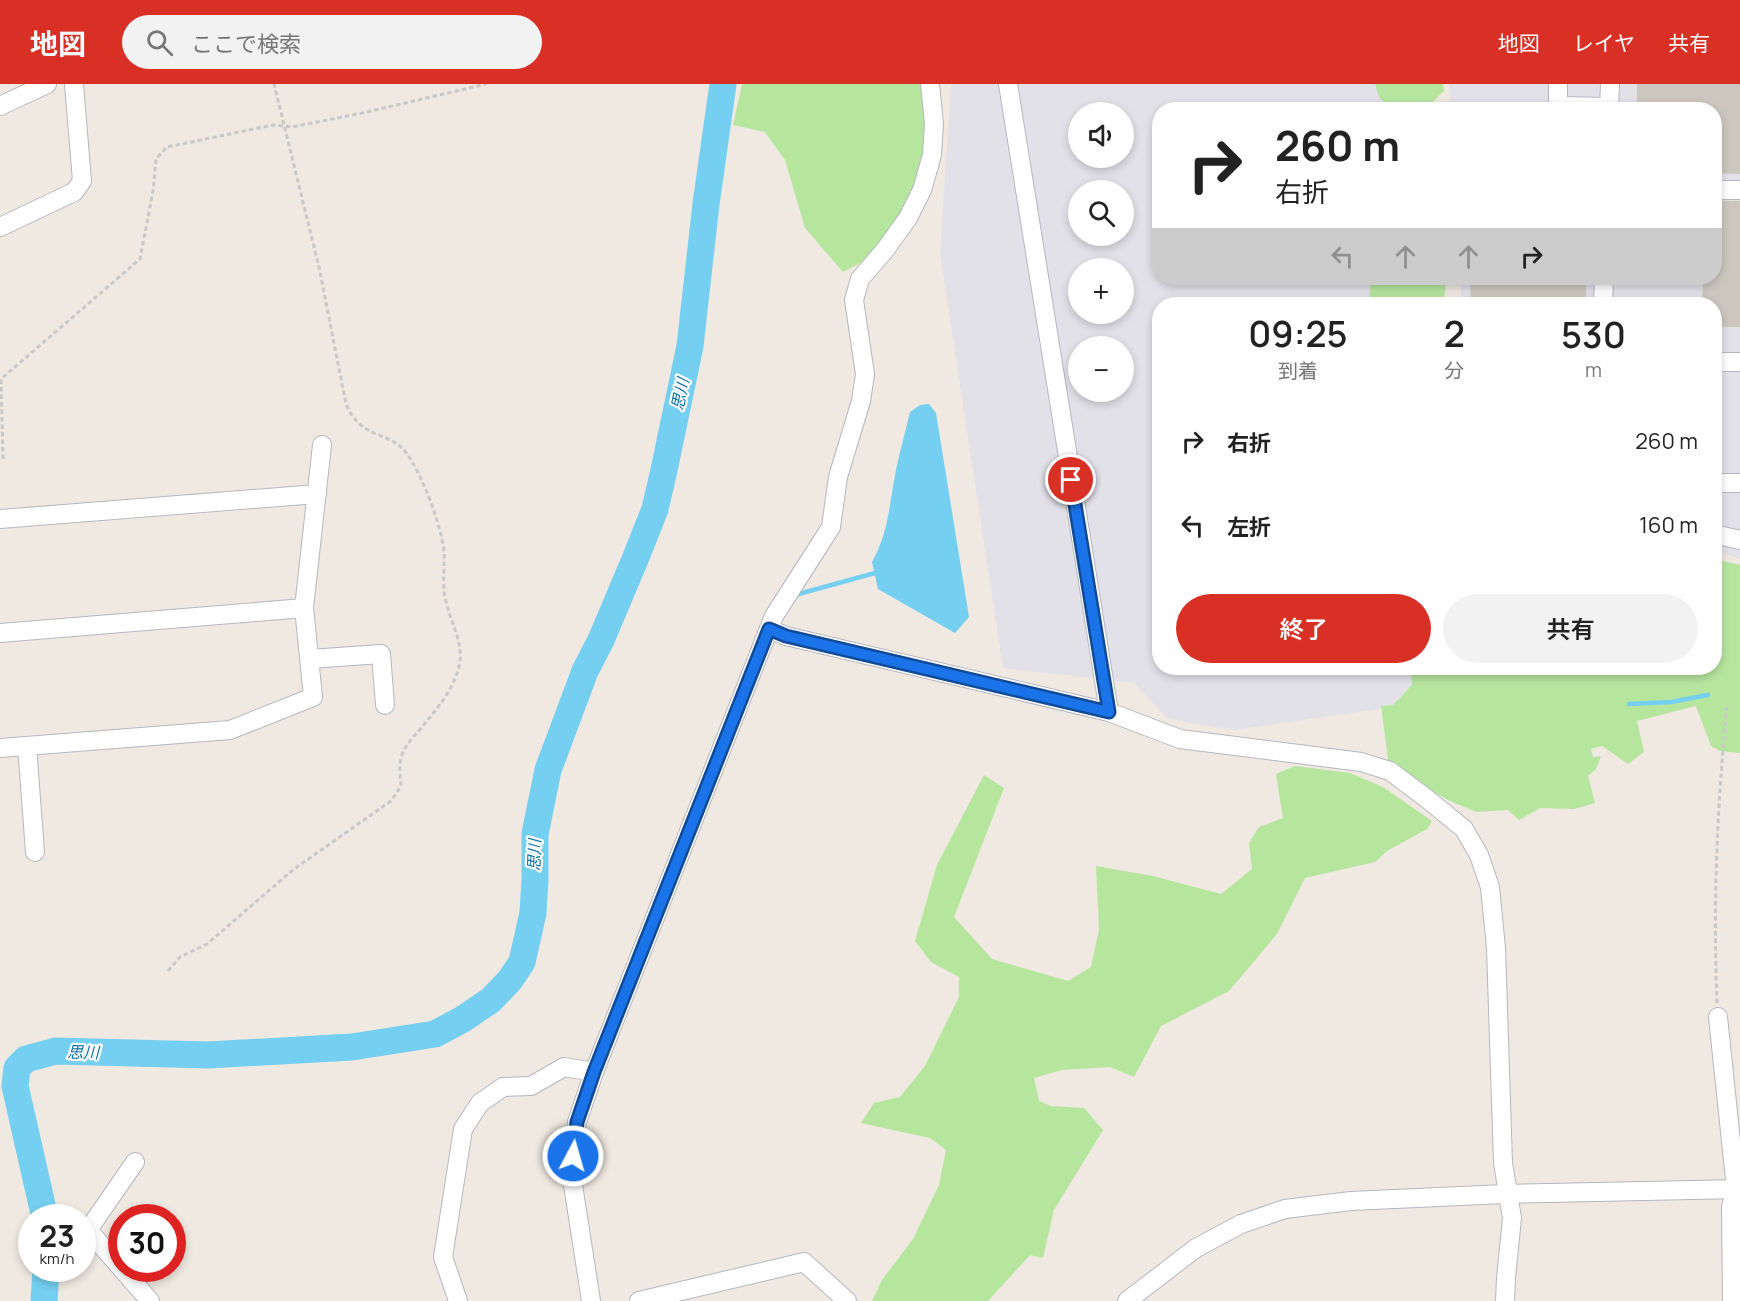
<!DOCTYPE html>
<html lang="ja">
<meta charset="utf-8">
<style>
:root{--surface:#fff;--page:#f2f2f2;--text:#222;--muted:#767676;--accent:#d93025}
body{margin:0;font-family:Manrope,"Noto Sans JP",sans-serif;background:var(--page);color:var(--text);height:100vh;display:flex;flex-direction:column;font-size:22px;white-space:nowrap}
*{box-sizing:border-box;margin:0}
p{font-size:20px;color:var(--muted)}
.icon{flex:none;width:33px;height:33px;fill:none;stroke:currentColor;stroke-width:2;stroke-linecap:round;stroke-linejoin:round}
.map{position:relative;flex:1;overflow:hidden}
.sheet{position:absolute;left:1152px;top:213px;width:570px;height:378px;display:flex;flex-direction:column;background:var(--surface);border-radius:24px;box-shadow:0 3px 9px #0003}
.sheet>*{flex:none}
.guide{position:absolute;left:1152px;top:18px;width:570px;height:183px;border-radius:24px;box-shadow:0 3px 9px #0003;background:#fff;color:var(--text);overflow:hidden}
.tools{position:absolute;left:1068px;top:18px;display:grid;gap:12px}
.tools a{display:grid;place-items:center;width:66px;height:66px;border-radius:50%;background:var(--surface);box-shadow:0 3px 9px #0003;font-size:30px}
.speed{position:absolute;left:18px;top:1120px;display:flex;gap:12px;font-size:30px;font-weight:700;text-align:center}
.speed>*{display:grid;place-content:center;width:78px;height:78px;border-radius:50%;background:var(--surface);box-shadow:0 3px 9px #0003;line-height:1}
.speed small{font-size:15px;font-weight:400}
.speed .limit{border:9px solid #d22;background:#fff;color:#111}
.pin{position:absolute;display:grid;place-items:center;width:51px;height:51px;color:#fff;margin:-26px;border:3px solid #fff;border-radius:50%;box-shadow:0 2px 6px #0007}
.me{position:absolute;width:66px;margin:-33px;rotate:6deg;stroke-linejoin:round;filter:drop-shadow(0 0 4px #0008)}
.turn{display:flex;align-items:center;gap:21px;height:126px;padding:0 24px;font-size:27px}
.turn .icon{width:78px;height:78px;stroke-width:2.5}
.turn b{display:block;font-size:42px;line-height:51px}
.lanes{display:flex;align-items:center;height:57px;padding:0 24px;background:#0003;justify-content:center;gap:30px;direction:ltr}
.lanes .off{opacity:.35}
.eta{display:flex;justify-content:space-evenly;align-items:center;height:102px;text-align:center}
.eta b{font-size:36px;font-weight:600;line-height:42px}
.button{display:flex;gap:12px;margin-top:auto;padding:12px 24px}
.button a{flex:1;height:69px;border-radius:36px;background:var(--accent);color:#fff;font-size:24px;font-weight:600;line-height:69px;text-align:center}
.button a+a{background:var(--page);color:var(--text)}
ul{padding:0;list-style:none}
li{display:flex;align-items:center;gap:18px;height:84px;padding:0 24px}
li div{flex:1}
li b{display:block;font-size:22px}
li em{font-style:normal}
header{display:flex;align-items:center;gap:36px;box-sizing:border-box;height:84px;padding:0 30px;background:var(--accent);color:#fff}
header strong{font-size:28px}
nav{display:flex;gap:33px;margin-inline-start:auto;font-size:21px}
.search{width:420px;height:54px;background:var(--page);display:flex;align-items:center;gap:15px;box-sizing:border-box;padding:0 21px;border-radius:33px;color:var(--muted);font-size:22px}
.map>svg:first-child{display:block}
.industrial{fill:#e3e1e8;fill-rule:evenodd}
.green{fill:#b6e59e}
.water{fill:#75cff0}
.lines{fill:none;stroke-linecap:round;stroke-linejoin:round}
.stream{stroke:#75cff0;stroke-width:4.5}
.river{stroke:#75cff0;stroke-width:27}
.building{fill:#cbc7bf}
.minor-casing{stroke:#b4b7c1;stroke-width:20}
.path{stroke:#c9c9c9;stroke-width:3;stroke-dasharray:4.5 3;stroke-linecap:butt}
.minor{stroke:#fff;stroke-width:18}
.route-casing{stroke:#114b97;stroke-width:15}
.route{stroke:#1a73e8;stroke-width:10}
.labels{text-anchor:middle;stroke-width:4.5;stroke-linejoin:round;paint-order:stroke}
.water-label{font-size:16px;font-style:italic;fill:#0d6fa3;stroke:#fff}
</style>
<header>
<strong>地図</strong>
<div class="search"><svg class="icon" aria-label="search" viewBox="0 0 24 24"><circle cx="10" cy="10" r="6"/><path d="M15 15l6 6"/></svg>ここで検索</div>
<nav><a>地図</a><a>レイヤ</a><a>共有</a></nav>
</header>
<div class="map">
<svg width="1740" height="1217" viewBox="0 0 1740 1217">
<rect width="100%" height="100%" fill="#efe9e1"/>
<g class="industrial">
<path d="M951,0H1386L1389,25L1160,26V194H1394L1395,220H1160V584H1419V598L1394,623L1233,646L1168,635L1134,599L1003,584L940,169ZM1078,28H1124V74H1078ZM1078,106H1124V152H1078ZM1078,184H1124V230H1078ZM1078,262H1124V308H1078Z"/>
<path d="M1449,0H1740V475L1715,466L1714,220H1462L1460,194H1714V26L1451,25Z"/>
</g>
<g class="green">
<path d="M742,0H924L929,62L911,114L866,176L843,188L805,144L785,76L765,48L733,41Z"/>
<path d="M1375,0H1443L1444,7L1425,25H1392L1379,13Z"/>
<path d="M1371,194H1446L1444,220H1369Z"/>
<path d="M1715,475L1740,481V669L1720,667L1711,662L1696,622L1637,637L1644,668L1628,680L1602,662L1591,665L1593,673L1601,672L1596,685L1588,692L1595,719L1574,725L1540,724L1519,736L1508,726L1476,728L1448,716L1389,682L1381,622L1393,621L1412,601L1411,584H1714Z"/>
<path d="M1295,682L1350,689L1383,703L1432,737L1427,745L1387,767L1375,778L1305,794L1277,850L1229,907L1161,942L1134,993L1110,983L1062,986L1034,994L1039,1017L1051,1022L1084,1024L1103,1046L1054,1126L1043,1174L1030,1171L988,1217H872L882,1196L913,1155L939,1101L946,1066L930,1054L861,1039L874,1019L900,1013L925,982L959,913V893L931,878L915,857L937,781L984,691L1004,704L954,833L992,875L1068,897L1091,883L1099,845L1096,782L1153,792L1221,810L1252,785L1249,759L1259,743L1283,734L1276,690Z"/>
</g>
<path class="water" d="M929,320L936,329L969,533L955,549L878,505L872,478C887,452 889,425 894,397C898,373 905,350 910,328L920,321Z"/>
<g class="lines">
<g class="stream">
<path d="M795,511L875,489"/>
<path d="M1629,620L1671,618L1708,611"/>
</g>
<g class="river">
<path d="M45,1134L15,1002L17,984L26,975L56,967L208,971L352,963L435,950L463,935L491,916L510,896L522,878L533,829L535,795V750L548,686L585,587L601,556L636,473L655,425L664,386L690,262L706,120L723,0"/>
<path d="M44,1217L46,1185"/>
</g>
</g>
<g class="building">
<path d="M1637,0H1740V90L1714,89V26H1637Z"/>
<path d="M1714,117H1740V243H1714V220H1702L1703,194H1714Z"/>
<path d="M1470,194H1586V220H1471Z"/>
</g>
<g class="lines">
<defs>
<g id="minor">
<path d="M1008,0L1109,628"/>
<path d="M1558,0V22L1609,23"/>
<path d="M0,22L47,0"/>
<path d="M1609,26L1610,0"/>
<path d="M1714,106H1740"/>
<path d="M0,143L74,108L82,97L74,0"/>
<path d="M1603,220L1604,194"/>
<path d="M1714,278H1740"/>
<path d="M1714,399H1740"/>
<path d="M0,435L317,410"/>
<path d="M1714,450L1740,456"/>
<path d="M769,545L786,552L1109,628L1180,655L1361,678L1390,687L1426,714L1464,745L1479,771L1490,803L1496,864L1503,1079L1512,1134L1506,1194L1505,1217"/>
<path d="M0,549L304,524"/>
<path d="M310,575L381,570L385,621"/>
<path d="M27,662L35,768"/>
<path d="M0,664L230,646L313,613L304,524L322,361"/>
<path d="M1718,933L1736,1105L1731,1123L1732,1217"/>
<path d="M122,1185L88,1146L135,1078"/>
<path d="M122,1185L150,1217"/>
<path d="M458,1217L443,1173L463,1045L480,1019L503,1003L531,1002L564,983L594,988"/>
<path d="M591,1217L571,1088L577,1038L594,988L774,532L831,443L838,393L861,317L865,290L854,216L860,195L885,166L908,134L922,106L932,71L934,40L930,0"/>
<path d="M639,1217L804,1178L847,1217"/>
<path d="M1127,1217L1196,1164L1241,1140L1285,1125L1351,1117L1504,1110L1740,1105"/>
</g>
</defs>
<use href="#minor" class="minor-casing"/>
<g class="path">
<path d="M3,375L1,295L140,175L153,107L156,75L167,63L273,41L292,43L367,28L486,0"/>
<path d="M168,887L180,873L207,860L294,785L391,717L401,702C400,690 398,677 404,666C407,660 413,653 418,648C434,628 452,609 459,583C465,559 449,536 445,513C442,498 445,482 444,467C440,438 424,395 407,370C391,346 361,357 346,320L319,183L274,0"/>
<path d="M1717,919C1713,821 1717,721 1727,623"/>
</g>
<use href="#minor" class="minor"/>
</g>
<g class="lines">
<defs>
<path id="route" d="M573,1072L577,1038L594,988L769,545L786,552L1109,628L1071,396"/>
</defs>
<use href="#route" class="route-casing"/>
<use href="#route" class="route"/>
</g>
<g class="labels">
<g class="water-label">
<text transform="translate(680 310) rotate(-78)" y="6">思川</text>
<text transform="translate(534 771) rotate(-88)" y="6">思川</text>
<text transform="translate(83 968) rotate(1)" y="6">思川</text>
</g>
</g>
</svg>
<div class="tools">
<a><svg class="icon" aria-label="sound" viewBox="0 0 24 24"><path d="M4 9h4l5-4v14l-5-4H4zM17 9q2 3 0 6"/></svg></a>
<a><svg class="icon" aria-label="search" viewBox="0 0 24 24"><circle cx="10" cy="10" r="6"/><path d="M15 15l6 6"/></svg></a>
<a>+</a>
<a>−</a>
</div>
<div class="speed"><div>23<small>km/h</small></div><div class="limit">30</div></div>
<div class="pin" style="left:1071px;top:396px;background:#d93025"><svg class="icon" aria-label="arrive" viewBox="0 0 24 24"><path d="M6 21V4h12l-3 4 3 4H6"/></svg></div>
<svg class="me" style="left:573px;top:1072px" viewBox="-20 -20 40 40"><circle r="17" fill="#1a73e8" stroke="#fff" stroke-width="3"/><path d="M0-11L8 9 0 5-8 9z" fill="#fff"/></svg>
<div class="guide">
<div class="turn"><svg class="icon" aria-label="right" viewBox="0 0 24 24"><path d="M7 20v-9h11M14 6l5 5-5 5"/></svg><div><b>260 m</b>右折</div></div>
<div class="lanes"><svg class="icon off" aria-label="left" viewBox="0 0 24 24"><path d="M17 20v-9H6M10 6l-5 5 5 5"/></svg><svg class="icon off" aria-label="ahead" viewBox="0 0 24 24"><path d="M12 20V5M6 11l6-6 6 6"/></svg><svg class="icon off" aria-label="ahead" viewBox="0 0 24 24"><path d="M12 20V5M6 11l6-6 6 6"/></svg><svg class="icon" aria-label="right" viewBox="0 0 24 24"><path d="M7 20v-9h11M14 6l5 5-5 5"/></svg></div>
</div>
<section class="sheet">
<div class="eta">
<div><b>09:25</b><p>到着</p></div>
<div><b>2</b><p>分</p></div>
<div><b>530</b><p>m</p></div>
</div>
<ul>
<li><svg class="icon" aria-label="right" viewBox="0 0 24 24"><path d="M7 20v-9h11M14 6l5 5-5 5"/></svg><div><b>右折</b></div><em>260 m</em></li>
<li><svg class="icon" aria-label="left" viewBox="0 0 24 24"><path d="M17 20v-9H6M10 6l-5 5 5 5"/></svg><div><b>左折</b></div><em>160 m</em></li>
</ul>
<div class="button"><a>終了</a><a>共有</a></div>
</section>
</div>
